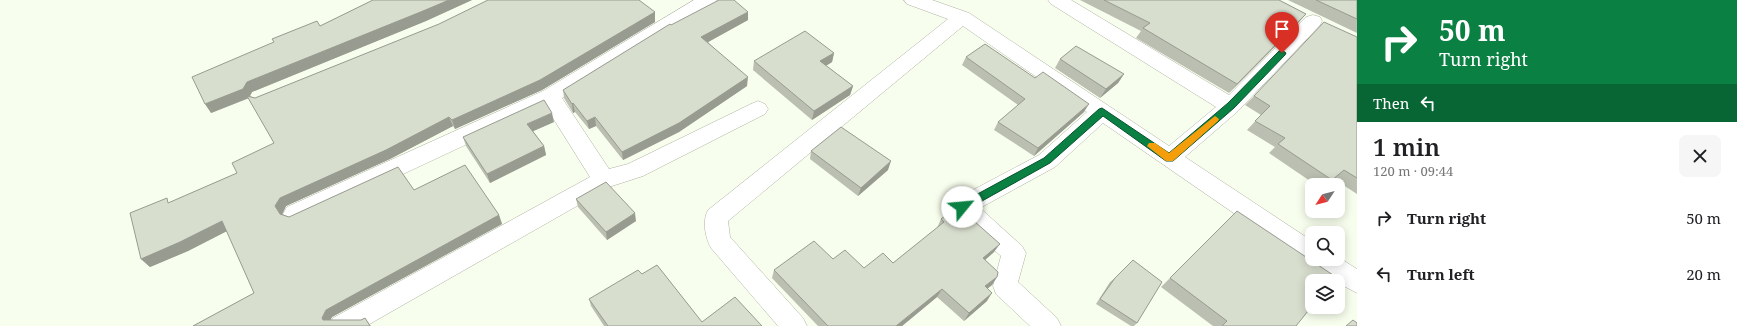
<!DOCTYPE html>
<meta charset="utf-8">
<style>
:root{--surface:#fff;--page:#f6f6f6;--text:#202124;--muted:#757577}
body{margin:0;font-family:"Noto Serif",serif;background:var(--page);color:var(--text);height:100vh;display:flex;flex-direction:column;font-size:15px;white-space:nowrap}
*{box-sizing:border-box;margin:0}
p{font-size:13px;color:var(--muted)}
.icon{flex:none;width:22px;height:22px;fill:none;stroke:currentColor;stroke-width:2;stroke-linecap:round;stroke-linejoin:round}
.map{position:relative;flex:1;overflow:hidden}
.panel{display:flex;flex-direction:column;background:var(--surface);width:380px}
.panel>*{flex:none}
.top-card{background:#0b8043;color:#fff;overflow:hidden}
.needle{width:26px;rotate:234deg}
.buttons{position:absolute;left:1305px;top:178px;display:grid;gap:8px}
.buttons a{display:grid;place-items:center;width:40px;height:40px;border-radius:8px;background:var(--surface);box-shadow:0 2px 10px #0003;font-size:20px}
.pin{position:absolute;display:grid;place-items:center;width:34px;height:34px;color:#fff;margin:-41px -17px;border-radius:50% 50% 50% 0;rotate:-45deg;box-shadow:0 0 4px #0007}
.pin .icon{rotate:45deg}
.me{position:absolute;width:44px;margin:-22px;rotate:62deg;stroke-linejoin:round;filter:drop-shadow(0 0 3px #0008)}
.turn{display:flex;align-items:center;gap:14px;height:84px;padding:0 16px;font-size:18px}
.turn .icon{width:52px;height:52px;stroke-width:2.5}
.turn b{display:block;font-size:28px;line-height:34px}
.then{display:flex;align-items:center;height:38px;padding:0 16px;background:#0003;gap:8px;font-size:15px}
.round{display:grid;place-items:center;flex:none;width:42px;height:42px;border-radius:8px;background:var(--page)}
.headline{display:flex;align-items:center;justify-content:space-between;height:68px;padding:0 16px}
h1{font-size:24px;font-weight:600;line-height:30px}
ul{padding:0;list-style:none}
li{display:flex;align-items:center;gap:12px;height:56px;padding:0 16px}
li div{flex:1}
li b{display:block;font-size:15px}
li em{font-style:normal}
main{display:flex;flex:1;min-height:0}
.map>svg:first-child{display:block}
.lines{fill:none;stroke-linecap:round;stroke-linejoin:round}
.minor-casing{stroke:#acb2a2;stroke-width:1}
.minor{fill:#fff;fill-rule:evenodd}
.wall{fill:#babfb1}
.shaded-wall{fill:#979b90}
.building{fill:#d8dece;stroke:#979b90}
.route{fill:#0b8043;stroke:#07532c}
.slow{fill:#f59e0b}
</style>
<main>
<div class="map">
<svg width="1357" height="326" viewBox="0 0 1357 326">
<rect width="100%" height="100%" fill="#f8feed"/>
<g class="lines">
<defs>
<g id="minor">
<path d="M694,0H717L714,4L562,98L609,169L628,164L751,104L758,101L765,104L768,109L765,114L643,176L612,186L366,326H329L333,318L590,177L546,107L303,221L295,224L287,221L283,214L287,207L543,91Z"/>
<path d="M904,0H932L969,13L1169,146L1216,107L1051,4L1048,0H1071L1229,95L1306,17L1313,15L1320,17L1322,21L1320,25L1238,111L1185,157L1312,241V259H1338V257L1357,269V293L1338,283V281H1334L1311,266L1310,264L1303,261L1103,123L1055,167L980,208L1022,246L1026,253L1018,282L1057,318L1061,326H1030L996,294L993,286L1001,256L954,214L951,207L954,200L1039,155L1087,112L963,26L728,221L730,237L803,318L807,326H778L711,248C705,237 702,221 708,210L948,19L907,4Z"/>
</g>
</defs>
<use href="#minor" class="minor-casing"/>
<use href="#minor" class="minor"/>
</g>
<g class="wall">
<path d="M373,0H472L426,21L252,92L250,96L255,98L655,12V22L542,90L455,129L453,126L390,159L286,206L282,214L289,217L414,190L499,215L502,224L332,317L330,320H361L365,318L371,326H193L254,293L227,231L188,251L150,267L141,259L171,202L237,173L274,143L249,98L211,113L320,26Z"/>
<path d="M1080,0H1279L1306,14L1298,23L1229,93L1136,38L1141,31Z"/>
<path d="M1288,0H1357V33Z"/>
<path d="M748,12V20L708,42L747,86L679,132L623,160L596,126L589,129L575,112L573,113L564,98L563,90L671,25Z"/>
<path d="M1357,37V194L1334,179L1327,185H1316L1269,153L1275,147L1247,130L1261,115L1245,105L1254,96Z"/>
<path d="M834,53L832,62L826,66L853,86L850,95L812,120L753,70L754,61Z"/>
<path d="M966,57L1084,112L1034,156L994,130L998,122L1018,105L962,65Z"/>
<path d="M1060,59L1124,74L1118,83L1100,98L1055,68Z"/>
<path d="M554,122L533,131L544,146L546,155L490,183L466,146L463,137Z"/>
<path d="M811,151L888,170L858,196L810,159Z"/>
<path d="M576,199L636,221L607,240L578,207Z"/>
<path d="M1237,211L1296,326H1213L1161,287Z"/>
<path d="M941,219L994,252L985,260L997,277L992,285L987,289V301L964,321L937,297L902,326H818L772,278L774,270L864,268L893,263L937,228Z"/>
<path d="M642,274L702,322L762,326H604L591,306L589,299Z"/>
<path d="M1115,278L1137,323L1134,326H1131L1096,304L1110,282Z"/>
</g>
<g class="shaded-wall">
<path d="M449,0H472L426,21L252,92L249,98L211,113L205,104L247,82Z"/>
<path d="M655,12V22L542,90L455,129L452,120Z"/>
<path d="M748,12V20L701,46V37Z"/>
<path d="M1306,14L1298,23L1229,93L1237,84Z"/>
<path d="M834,53L832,62L819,70L820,61Z"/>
<path d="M1124,74L1118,83L1100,98L1106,89Z"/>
<path d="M748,77L747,86L679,132L623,160L622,152Z"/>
<path d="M853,86L850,95L812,120L814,111Z"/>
<path d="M573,103L575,112L573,113L572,104Z"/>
<path d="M1089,104L1084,112L1034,156L1038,148Z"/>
<path d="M552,113L554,122L529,133L527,124Z"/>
<path d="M449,117L453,126L390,159L286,206L282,215L280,214L275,206L280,198Z"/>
<path d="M595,117L596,126L589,129L587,121Z"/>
<path d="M544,146L546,155L490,183L487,174Z"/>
<path d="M891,161L888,170L858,196L861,188Z"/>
<path d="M635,213L636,221L607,240L606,232Z"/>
<path d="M499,215L502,224L332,317L328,325L322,318L326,310Z"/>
<path d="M222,221L229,230L188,251L150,267L141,259Z"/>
<path d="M1000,244L994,252L978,266L983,258Z"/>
<path d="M997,277L992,285L979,295L985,286Z"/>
<path d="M942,289L937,297L902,326H896Z"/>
<path d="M992,293L987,301L964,321L969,313Z"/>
</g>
<g class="building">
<path d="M373,0H449L423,11L247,82L243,89L205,104L192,77L274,42L272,39L317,21L320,26Z"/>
<path d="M488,0H639L655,12L540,80L452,120L449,117L386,150L280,198L275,206L280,214L289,217L398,167L414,190L465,165L499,215L326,310L322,318L323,320H361L365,318L370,326H193L254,293L222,221L180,242L141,259L130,213L167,198L168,203L237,173L232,163L274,143L247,96L255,98L439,24Z"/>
<path d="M719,0H734L748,12L701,37L748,77L679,123L622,152L595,117L587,121L573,103L572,104L563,90L670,24L671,25Z"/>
<path d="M1104,0H1279L1306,14L1237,84L1143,28L1150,23Z"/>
<path d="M1316,0H1357V19Z"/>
<path d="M1324,22L1357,37V178L1344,170L1332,180L1278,144L1285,138L1255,121L1270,106L1254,96Z"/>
<path d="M805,31L834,53L820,61L853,86L814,111L754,61Z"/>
<path d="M985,44L1035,78L1043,72L1089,104L1038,148L998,122L1025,99L966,57Z"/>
<path d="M1076,46L1124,74L1106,89L1060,59Z"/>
<path d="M544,100L552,113L527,124L544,146L487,174L463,137Z"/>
<path d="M841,127L891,161L861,188L811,151Z"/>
<path d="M606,182L635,213L606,232L576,199Z"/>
<path d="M957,206L1000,244L983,258L998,272L997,277L985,286L992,293L969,313L942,289L896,326H828L774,270L814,241L833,259L845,250L864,268L883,253L893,263L944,222L941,219Z"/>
<path d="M1237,211L1336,277L1333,281H1312V306L1296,326H1222L1227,321L1170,278Z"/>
<path d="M1133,260L1162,282L1137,323L1100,299L1115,278Z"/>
<path d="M657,265L702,322L735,297L762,326H608L589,299L638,270L642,274Z"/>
<path d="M1353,320L1357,323V326H1346Z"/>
</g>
<path class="route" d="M1282,50L1286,53L1285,55L1234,108L1173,161H1166L1103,116L1050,163L966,210H959L957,207L959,204L1044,158L1099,109L1102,108L1169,153L1228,103L1279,51Z"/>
<path class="slow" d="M1215,116L1219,119L1218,121L1173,161H1166L1147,146L1149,143H1155L1169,153Z"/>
</svg>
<div class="buttons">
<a><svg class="needle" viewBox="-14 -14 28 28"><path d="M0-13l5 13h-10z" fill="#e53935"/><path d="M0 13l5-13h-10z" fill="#757577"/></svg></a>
<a><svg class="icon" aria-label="search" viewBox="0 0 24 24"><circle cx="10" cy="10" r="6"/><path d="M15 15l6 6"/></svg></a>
<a><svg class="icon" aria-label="layers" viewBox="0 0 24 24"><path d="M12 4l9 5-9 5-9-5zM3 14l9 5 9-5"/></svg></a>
</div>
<div class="pin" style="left:1282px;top:53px;background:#d93025"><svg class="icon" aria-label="arrive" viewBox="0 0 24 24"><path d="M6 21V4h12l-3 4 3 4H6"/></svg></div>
<svg class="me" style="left:962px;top:207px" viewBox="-20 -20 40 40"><circle r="19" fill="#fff"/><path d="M0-13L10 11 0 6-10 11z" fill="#0b8043"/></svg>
</div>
<section class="panel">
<div class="top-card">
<div class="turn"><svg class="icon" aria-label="right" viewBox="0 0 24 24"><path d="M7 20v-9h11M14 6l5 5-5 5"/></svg><div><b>50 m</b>Turn right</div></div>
<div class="then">Then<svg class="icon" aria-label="left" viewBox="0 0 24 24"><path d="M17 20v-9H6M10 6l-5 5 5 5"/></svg></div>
</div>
<div class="headline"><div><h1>1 min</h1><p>120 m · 09:44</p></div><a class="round"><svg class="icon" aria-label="close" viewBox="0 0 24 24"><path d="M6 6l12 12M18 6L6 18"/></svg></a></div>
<ul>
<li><svg class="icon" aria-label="right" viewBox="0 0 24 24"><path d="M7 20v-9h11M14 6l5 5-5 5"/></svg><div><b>Turn right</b></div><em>50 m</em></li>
<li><svg class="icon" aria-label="left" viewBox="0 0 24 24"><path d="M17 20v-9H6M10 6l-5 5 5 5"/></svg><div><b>Turn left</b></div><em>20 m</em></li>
</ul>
</section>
</main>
